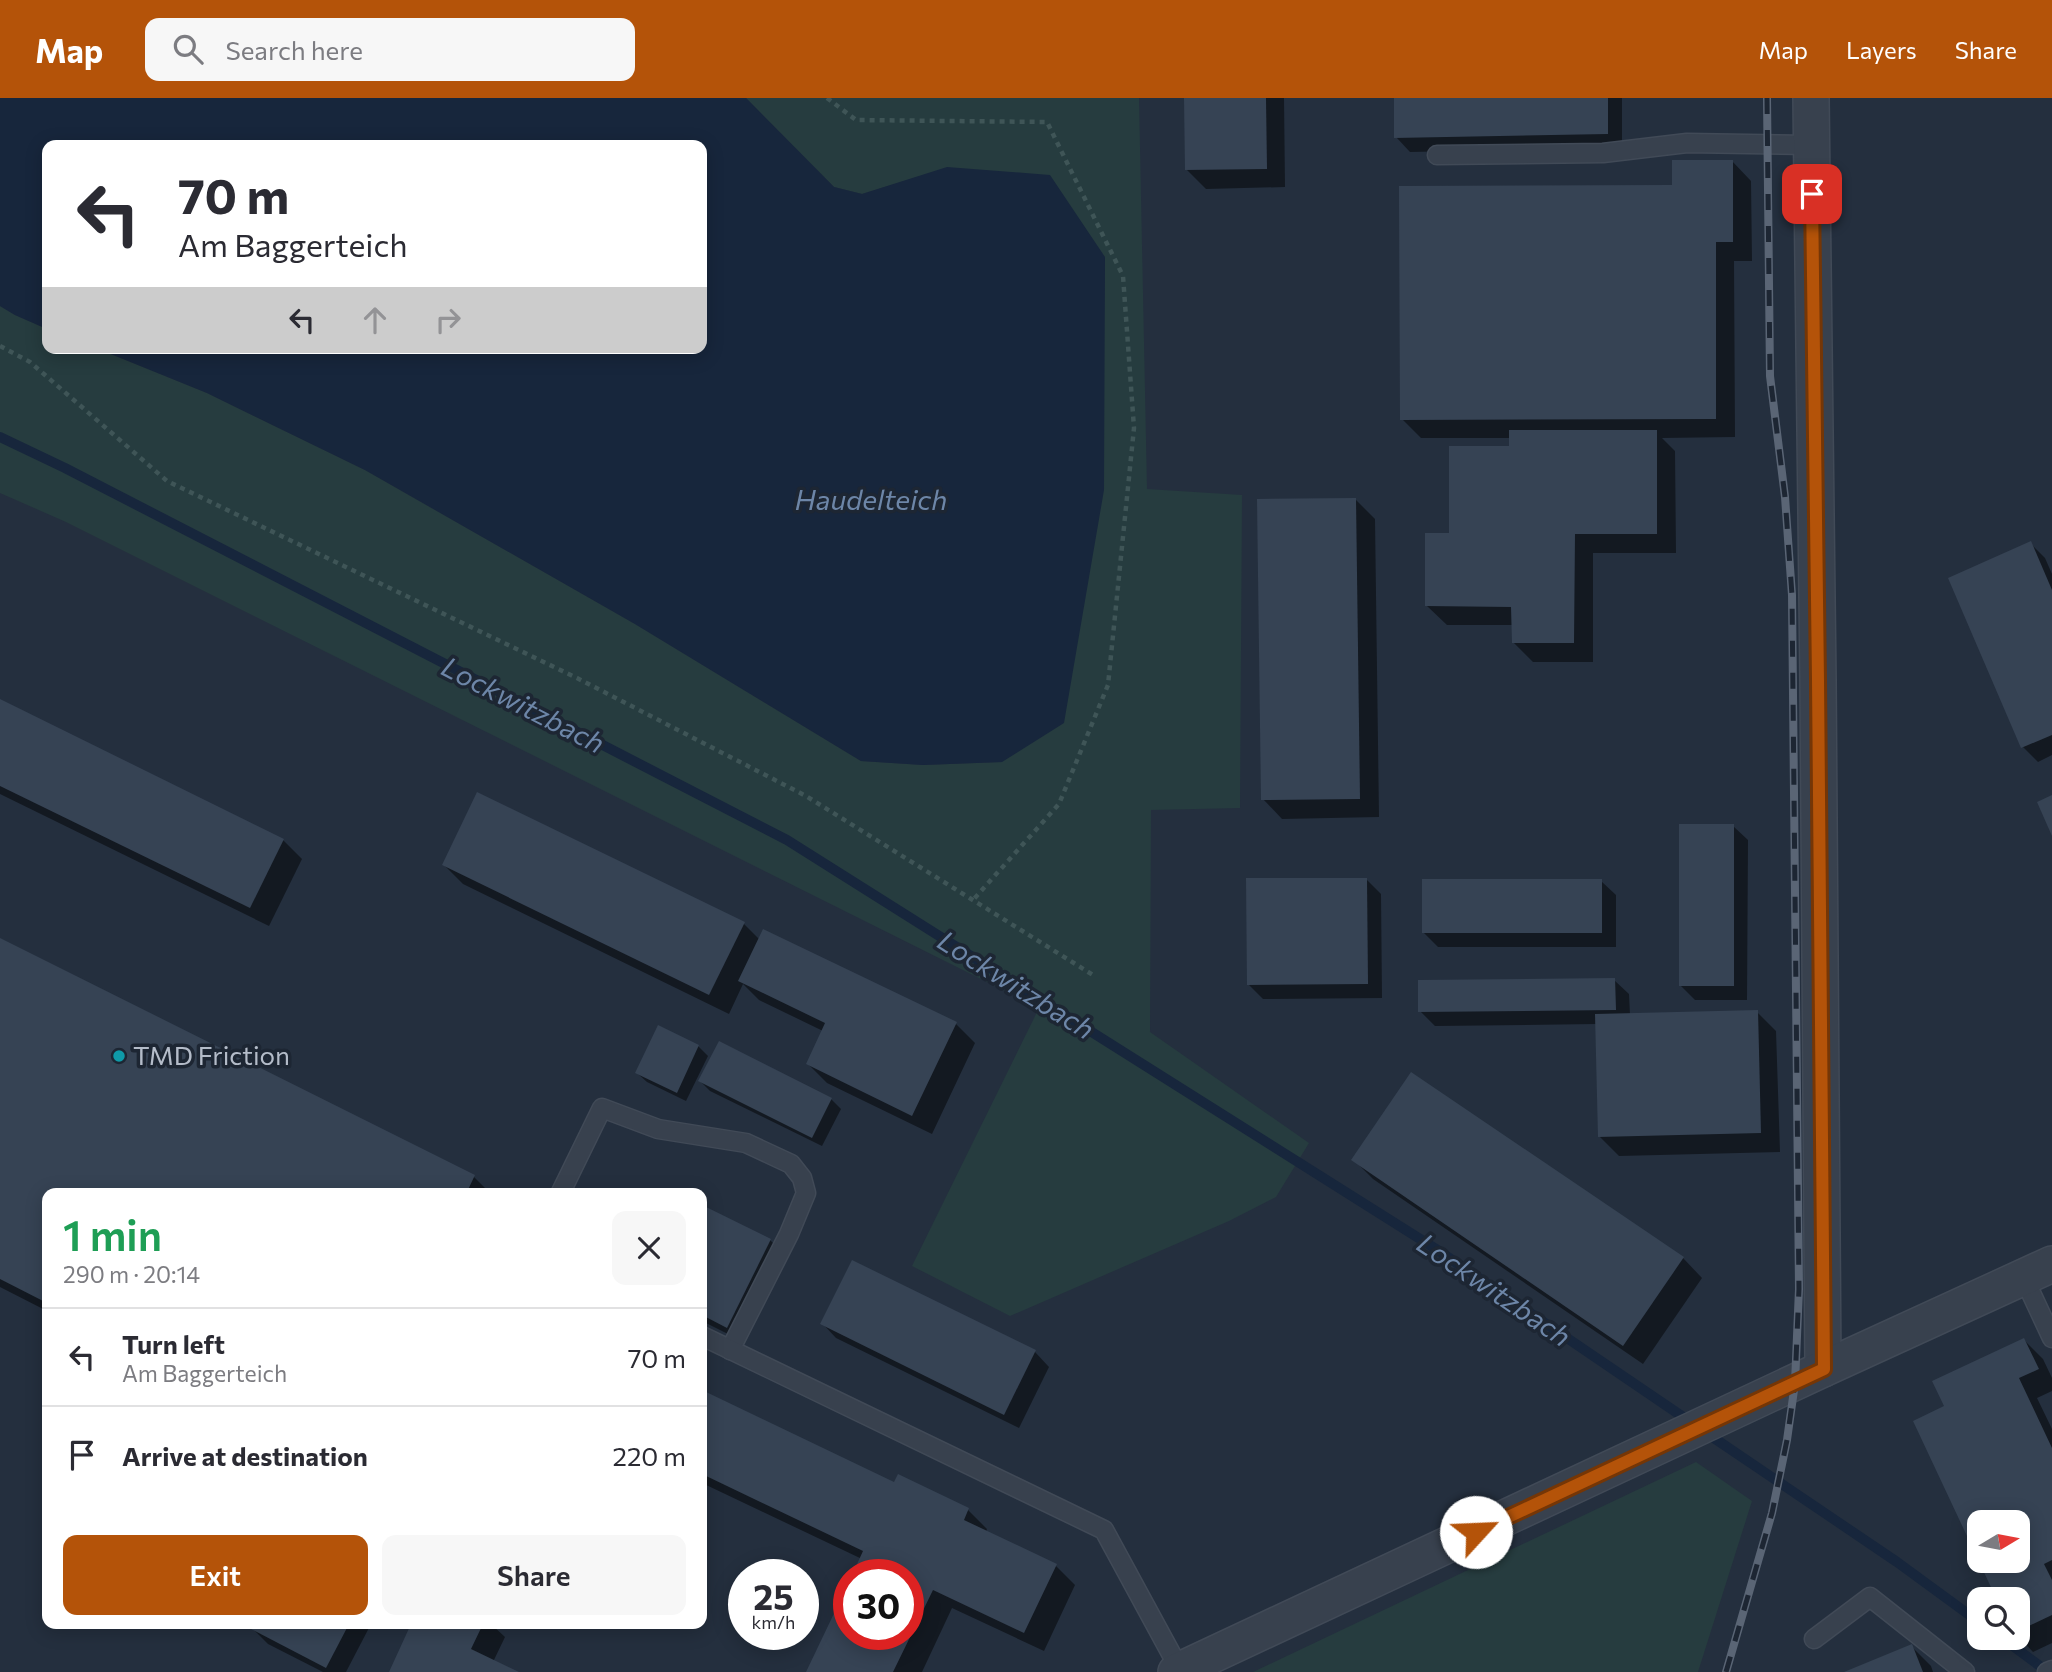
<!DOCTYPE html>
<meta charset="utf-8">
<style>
:root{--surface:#fff;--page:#f7f7f7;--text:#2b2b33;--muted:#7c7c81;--line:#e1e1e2;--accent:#b45309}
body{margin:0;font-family:Commissioner,sans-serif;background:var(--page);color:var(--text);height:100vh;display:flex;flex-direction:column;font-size:26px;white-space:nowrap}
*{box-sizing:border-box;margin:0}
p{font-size:23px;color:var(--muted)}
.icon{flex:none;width:38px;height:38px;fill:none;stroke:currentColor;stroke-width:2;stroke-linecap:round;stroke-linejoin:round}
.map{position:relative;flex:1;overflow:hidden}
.drawer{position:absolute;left:42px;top:1090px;width:665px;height:441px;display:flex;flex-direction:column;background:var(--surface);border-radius:14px;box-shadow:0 4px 18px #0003}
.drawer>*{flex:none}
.top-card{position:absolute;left:42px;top:42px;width:665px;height:214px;border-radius:14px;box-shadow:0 4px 18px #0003;background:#fff;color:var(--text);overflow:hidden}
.needle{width:46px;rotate:80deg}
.buttons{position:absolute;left:1967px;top:1412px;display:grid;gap:14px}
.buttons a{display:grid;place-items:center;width:63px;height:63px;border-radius:14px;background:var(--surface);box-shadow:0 4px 18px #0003;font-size:35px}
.speed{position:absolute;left:728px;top:1461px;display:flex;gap:14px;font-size:35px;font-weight:700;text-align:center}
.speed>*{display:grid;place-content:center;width:91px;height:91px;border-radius:50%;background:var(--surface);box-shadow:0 4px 18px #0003;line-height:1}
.speed small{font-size:18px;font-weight:400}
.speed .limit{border:10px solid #d22;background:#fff;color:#111}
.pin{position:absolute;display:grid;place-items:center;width:60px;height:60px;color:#fff;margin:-30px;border-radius:14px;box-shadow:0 4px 10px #0006}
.me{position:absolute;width:77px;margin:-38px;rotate:65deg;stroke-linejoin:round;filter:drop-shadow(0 0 5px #0008)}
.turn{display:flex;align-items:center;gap:24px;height:147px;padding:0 21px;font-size:32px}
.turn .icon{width:91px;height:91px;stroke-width:2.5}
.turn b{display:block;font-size:49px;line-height:60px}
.lanes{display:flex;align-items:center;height:66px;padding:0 21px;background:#0003;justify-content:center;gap:35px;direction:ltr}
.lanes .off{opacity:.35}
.round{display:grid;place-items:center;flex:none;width:74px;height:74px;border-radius:14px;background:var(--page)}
.overview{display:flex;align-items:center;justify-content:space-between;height:119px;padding:0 21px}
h1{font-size:42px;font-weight:600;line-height:52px;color:#1e9e55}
.action{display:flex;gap:14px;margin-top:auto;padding:14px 21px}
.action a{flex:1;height:80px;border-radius:14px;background:var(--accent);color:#fff;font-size:28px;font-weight:600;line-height:80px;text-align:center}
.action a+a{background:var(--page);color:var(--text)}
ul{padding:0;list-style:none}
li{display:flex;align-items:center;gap:21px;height:98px;padding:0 21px;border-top:2px solid var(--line)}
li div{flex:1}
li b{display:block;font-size:26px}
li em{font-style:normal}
header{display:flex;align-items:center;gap:42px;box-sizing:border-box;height:98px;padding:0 35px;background:var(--accent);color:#fff}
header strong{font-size:33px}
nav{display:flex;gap:38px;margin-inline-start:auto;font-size:24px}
.search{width:490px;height:63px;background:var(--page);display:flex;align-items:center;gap:18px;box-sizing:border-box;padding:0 24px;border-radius:14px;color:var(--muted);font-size:26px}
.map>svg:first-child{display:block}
.green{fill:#263c3f}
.water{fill:#17263c}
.shadow{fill:#0007}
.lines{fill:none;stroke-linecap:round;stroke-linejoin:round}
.stream{stroke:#17263c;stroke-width:10}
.building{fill:#364354;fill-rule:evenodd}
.service-casing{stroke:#414a57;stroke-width:21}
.minor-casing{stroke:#414a57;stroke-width:38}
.path{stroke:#3f5557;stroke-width:4.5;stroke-dasharray:5 5;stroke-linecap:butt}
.service{stroke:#38414e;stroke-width:18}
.minor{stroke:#38414e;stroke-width:35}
.rail-casing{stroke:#5a6575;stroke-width:8}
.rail{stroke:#1d2633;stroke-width:5;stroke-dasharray:16;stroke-linecap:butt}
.route-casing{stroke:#753606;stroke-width:18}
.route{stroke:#b45309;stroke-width:12}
.culture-dot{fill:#0f9aa8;stroke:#1d2633;stroke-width:2.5}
.labels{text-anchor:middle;stroke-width:7;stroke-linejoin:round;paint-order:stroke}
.poi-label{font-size:26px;fill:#b4bcc9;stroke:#1d2633;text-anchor:start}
.water-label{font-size:28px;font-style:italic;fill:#6d86a8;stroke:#1d2633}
</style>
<header>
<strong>Map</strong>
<div class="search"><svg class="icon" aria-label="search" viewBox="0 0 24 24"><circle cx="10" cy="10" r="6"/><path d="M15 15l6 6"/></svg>Search here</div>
<nav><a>Map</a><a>Layers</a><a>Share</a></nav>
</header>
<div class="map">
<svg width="2052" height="1574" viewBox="0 0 2052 1574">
<rect width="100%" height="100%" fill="#242f3e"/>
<g class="green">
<path d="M746,0H1139L1147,391L1242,397L1240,710L1151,712L1150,934L1309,1045L1276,1099L1229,1123L1010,1218L912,1168L1039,910L66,424L0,395V208L15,217L47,231V250H96L207,295L365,372L635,526L861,663L923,667L1002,664L1103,275L1105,159L947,70L862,96L834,89Z"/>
<path d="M1696,1364L1752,1403L1698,1574H1253Z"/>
</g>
<path class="water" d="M0,0H746L834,89L862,96L947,69L1050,77L1105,159L1104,392L1064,625L1002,664L923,667L861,663L635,526L365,372L207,295L96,250H702V47H47V231L15,217L0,208Z"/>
<g class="shadow">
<path d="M1185,0H1284L1285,89L1206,91L1186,71Z"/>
<path d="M1395,0H1622V50L1410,54L1396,39Z"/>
<path d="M1732,63L1751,83L1752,163H1734L1735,339L1662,340L1675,353L1676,455H1593V564H1533L1513,544V527H1447L1427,508L1451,437L1511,350V340H1421L1402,321L1674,89Z"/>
<path d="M1356,402L1375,421L1379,719L1282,721L1263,701Z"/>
<path d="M2030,445L2045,460L2052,476V657L2038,664L2023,649Z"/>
<path d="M0,603L283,742L302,761L269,828L0,696Z"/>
<path d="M1733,728L1748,742L1747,902H1695L1680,887Z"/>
<path d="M444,767L744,826L760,842L956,926L975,945L932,1036L827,985L808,966L823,933L759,902L743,886L729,916L463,786Z"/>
<path d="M1366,781L1381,796L1382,900L1263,901L1249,887Z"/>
<path d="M1601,783L1616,797V849H1438L1423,834Z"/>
<path d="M0,842L474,1079L491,1096H47V1213L0,1189Z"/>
<path d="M1614,882L1629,896L1630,917L1757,914L1776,933L1780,1054L1619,1058L1599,1038L1597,926L1435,928L1420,913Z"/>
<path d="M698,948L708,958L686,1003L647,984L637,975Z"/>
<path d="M700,983L831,1001L841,1011L822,1048L710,993Z"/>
<path d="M1354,1062L1683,1160L1702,1180L1643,1266L1373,1081Z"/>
<path d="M702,1109L770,1142L785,1157L742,1243L702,1223Z"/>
<path d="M822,1225L1035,1254L1049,1269L1019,1330L836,1240Z"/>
<path d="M2024,1242L2043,1261L2052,1280V1293L2037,1300L2052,1331V1545L2033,1554L2018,1538V1502L1981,1463H2018V1424H1979V1460L1915,1324L1946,1309Z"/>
<path d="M702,1294L895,1387L968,1412L987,1431L986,1434L1056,1468L1075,1487L1044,1553L952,1510L922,1574H808L849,1536H908V1477H854L862,1461L702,1385Z"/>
<path d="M256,1526H371L346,1574H323L268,1546L253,1531Z"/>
<path d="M413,1526H491L505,1539L493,1564L515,1574H390Z"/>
<path d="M1911,1548L1931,1568L1933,1574H1848Z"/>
</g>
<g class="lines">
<g class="stream">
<path d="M0,339L65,370L787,742L1436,1151L1692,1325"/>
<path d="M1705,1334L1897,1464L1979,1524"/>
<path d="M2002,1540L2048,1574"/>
</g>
</g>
<g class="building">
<path d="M1184,0H1266L1267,71L1185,72Z"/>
<path d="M1394,0H1608V36L1394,40Z"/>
<path d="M1672,62H1733V144H1716V321L1400,322L1399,88L1672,87Z"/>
<path d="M1509,332H1657V436H1575L1574,545H1512L1511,509L1425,508V435H1449V348H1509Z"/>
<path d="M1356,400L1360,701L1261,702L1257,401Z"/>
<path d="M2031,443L2052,492V637L2021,650L1948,480Z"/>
<path d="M0,601L284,741L250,810L0,688Z"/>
<path d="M477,694L745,824L709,897L442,767Z"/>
<path d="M2052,697V738L2037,704Z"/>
<rect x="1679" y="726" width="55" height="162"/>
<path d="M1246,780H1367L1368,886L1247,887Z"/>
<rect x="1422" y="781" width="180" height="54"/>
<path d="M763,831L957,924L912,1018L806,966L825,925L738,883Z"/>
<path d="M0,840L475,1077L466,1096H47V1205L0,1181Z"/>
<path d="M1615,880L1616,912L1418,914V882Z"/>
<path d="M1758,912L1761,1035L1598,1039L1595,916Z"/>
<path d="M658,927L699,947L677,995L635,975Z"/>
<path d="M719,943L832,1000L812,1040L698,983Z"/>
<path d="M1411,974L1684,1159L1623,1248L1351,1062Z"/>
<path d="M702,1107L771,1141L727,1230L702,1217Z"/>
<path d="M852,1162L1036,1252L1004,1317L820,1226Z"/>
<path d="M2024,1240L2039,1271L2019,1280L2052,1350V1462L2044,1466L2052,1482V1517L2018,1533V1502H1997L1913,1323L1944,1308L1932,1283ZM1979,1424H2018V1463H1979Z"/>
<path d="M702,1292L894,1384L898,1376L969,1410L964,1422L1057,1466L1024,1535L933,1492L893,1574H806L849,1484V1536H908V1477H852L863,1453L702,1376Z"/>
<path d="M254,1526H349L326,1570L251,1531Z"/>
<path d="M411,1526H483L471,1551L519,1574H389Z"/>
<path d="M1912,1546L1923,1574H1844Z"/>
</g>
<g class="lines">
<defs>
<g id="service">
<path d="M1437,57L1603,55L1687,45L1812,47"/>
<path d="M560,1096L602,1010L658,1031L746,1045L791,1066L802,1080L806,1095L789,1136L730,1252"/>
<path d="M2024,1180L2052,1240"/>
<path d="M702,1238L1104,1432L1180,1572"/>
<path d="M1814,1541L1870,1499L1965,1574"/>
<path d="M2047,1574L2052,1572"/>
</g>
<g id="minor">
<path d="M1811,0L1818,582L1823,1271"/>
<path d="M1176,1574L1823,1271L2052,1166"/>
</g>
</defs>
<use href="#service" class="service-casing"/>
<use href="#minor" class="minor-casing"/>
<g class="path">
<path d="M827,0L856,22L1047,24L1123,178L1134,330L1108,587L1059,706L973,802"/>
<path d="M0,248L30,264L167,383L577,580L806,698L1093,877"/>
</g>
<use href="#service" class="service"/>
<use href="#minor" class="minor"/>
<defs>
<path id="rail" d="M1726,1574L1772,1415L1787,1342L1795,1285L1799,1191L1792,497L1785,399L1770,278L1767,0"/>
</defs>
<use href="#rail" class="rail-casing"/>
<use href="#rail" class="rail"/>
</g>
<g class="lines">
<defs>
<path id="route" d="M1476,1434L1824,1271L1818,582L1812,96"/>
</defs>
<use href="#route" class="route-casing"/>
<use href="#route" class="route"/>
</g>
<circle class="culture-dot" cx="119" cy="958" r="7"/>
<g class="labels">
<g class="poi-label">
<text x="133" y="967">TMD Friction</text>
</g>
<g class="water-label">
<text x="871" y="412">Haudelteich</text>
<text transform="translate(523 607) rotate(27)" y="10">Lockwitzbach</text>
<text transform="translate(1016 887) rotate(32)" y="10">Lockwitzbach</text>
<text transform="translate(1494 1192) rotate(34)" y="10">Lockwitzbach</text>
</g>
</g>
</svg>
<div class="buttons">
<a><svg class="needle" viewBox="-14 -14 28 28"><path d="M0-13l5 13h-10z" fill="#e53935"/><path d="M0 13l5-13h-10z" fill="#7c7c81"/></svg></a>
<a><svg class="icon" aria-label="search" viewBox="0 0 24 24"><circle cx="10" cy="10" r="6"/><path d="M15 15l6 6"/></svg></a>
</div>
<div class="speed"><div>25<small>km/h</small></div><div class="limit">30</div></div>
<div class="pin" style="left:1812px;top:96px;background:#d93025"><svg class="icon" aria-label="arrive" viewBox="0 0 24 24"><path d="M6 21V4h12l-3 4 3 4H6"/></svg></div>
<svg class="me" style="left:1476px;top:1434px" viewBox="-20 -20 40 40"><circle r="19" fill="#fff"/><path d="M0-13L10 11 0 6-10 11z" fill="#b45309"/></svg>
<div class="top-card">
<div class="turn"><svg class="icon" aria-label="left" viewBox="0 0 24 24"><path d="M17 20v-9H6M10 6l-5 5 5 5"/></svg><div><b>70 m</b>Am Baggerteich</div></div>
<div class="lanes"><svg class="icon" aria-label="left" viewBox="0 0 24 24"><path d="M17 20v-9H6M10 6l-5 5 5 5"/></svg><svg class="icon off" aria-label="ahead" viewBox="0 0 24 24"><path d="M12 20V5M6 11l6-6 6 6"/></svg><svg class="icon off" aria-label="right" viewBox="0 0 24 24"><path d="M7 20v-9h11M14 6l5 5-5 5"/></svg></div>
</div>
<section class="drawer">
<div class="overview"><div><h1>1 min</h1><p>290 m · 20:14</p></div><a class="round"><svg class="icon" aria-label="close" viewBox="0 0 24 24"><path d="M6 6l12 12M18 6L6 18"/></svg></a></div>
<ul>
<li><svg class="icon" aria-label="left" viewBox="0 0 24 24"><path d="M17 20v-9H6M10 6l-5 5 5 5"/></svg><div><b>Turn left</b><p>Am Baggerteich</p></div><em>70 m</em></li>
<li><svg class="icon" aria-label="arrive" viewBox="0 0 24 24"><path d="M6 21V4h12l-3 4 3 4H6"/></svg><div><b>Arrive at destination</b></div><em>220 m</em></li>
</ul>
<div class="action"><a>Exit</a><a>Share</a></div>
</section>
</div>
